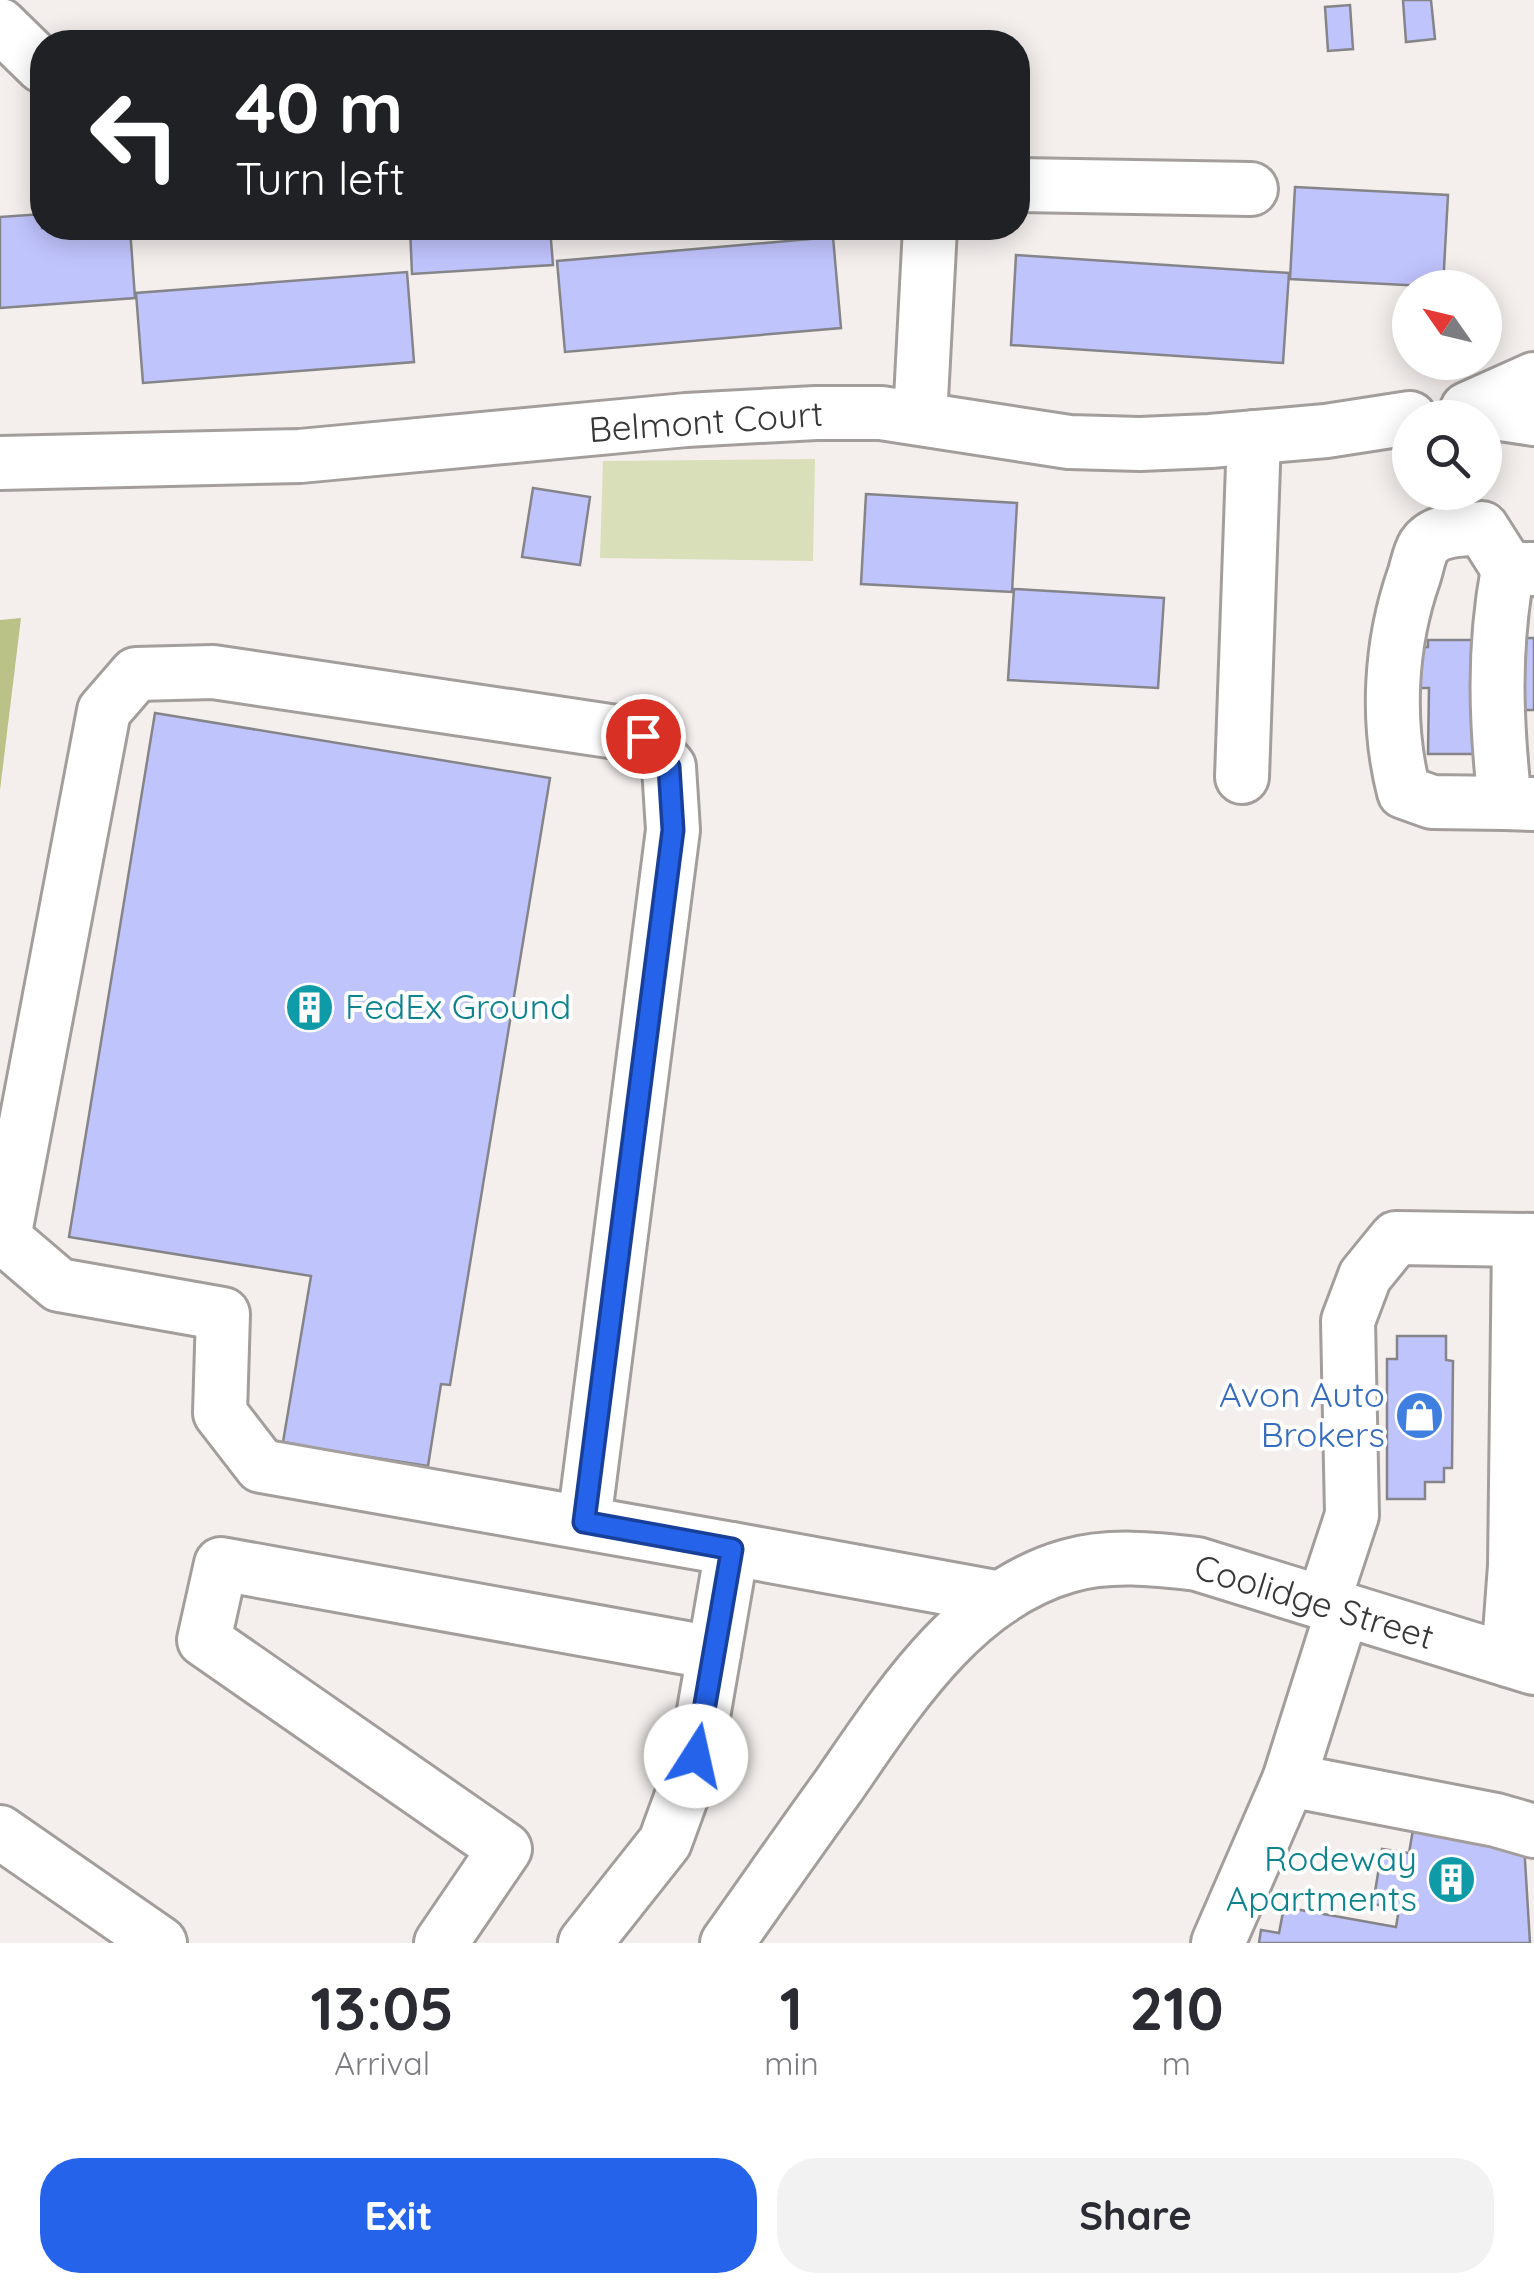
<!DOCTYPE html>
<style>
:root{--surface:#fff;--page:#f2f2f3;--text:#2b2b33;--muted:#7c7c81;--accent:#2563eb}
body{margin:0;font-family:Quicksand,sans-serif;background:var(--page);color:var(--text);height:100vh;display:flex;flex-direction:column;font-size:38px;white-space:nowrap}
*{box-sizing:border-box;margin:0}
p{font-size:32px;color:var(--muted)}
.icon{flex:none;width:55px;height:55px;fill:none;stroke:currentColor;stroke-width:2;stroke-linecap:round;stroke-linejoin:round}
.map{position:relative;height:1943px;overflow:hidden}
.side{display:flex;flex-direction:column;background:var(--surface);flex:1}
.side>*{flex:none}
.hud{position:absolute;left:30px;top:30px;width:1000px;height:210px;border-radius:40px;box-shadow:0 5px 25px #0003;background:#202124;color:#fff;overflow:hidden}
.needle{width:65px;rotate:304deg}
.tools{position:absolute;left:1392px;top:270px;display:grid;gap:20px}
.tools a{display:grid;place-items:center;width:110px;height:110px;border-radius:50%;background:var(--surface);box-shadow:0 5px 25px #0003;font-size:50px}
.pin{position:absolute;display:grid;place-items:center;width:85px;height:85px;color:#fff;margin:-42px;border:5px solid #fff;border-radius:50%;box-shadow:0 2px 10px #0007}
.me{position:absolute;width:110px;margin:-55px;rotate:10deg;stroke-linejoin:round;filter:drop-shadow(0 0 8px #0008)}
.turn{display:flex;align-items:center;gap:35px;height:210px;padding:0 40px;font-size:45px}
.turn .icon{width:130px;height:130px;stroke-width:2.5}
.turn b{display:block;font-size:70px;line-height:85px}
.eta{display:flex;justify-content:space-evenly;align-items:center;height:170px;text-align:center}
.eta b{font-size:60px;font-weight:700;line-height:70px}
.button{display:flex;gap:20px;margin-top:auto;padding:20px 40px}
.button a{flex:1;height:115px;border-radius:40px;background:var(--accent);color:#fff;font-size:40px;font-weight:700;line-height:115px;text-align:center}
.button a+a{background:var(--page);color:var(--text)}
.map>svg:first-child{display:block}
.green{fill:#d9dfb8}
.forest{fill:#bac287}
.building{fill:#c0c4fd;stroke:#858589;stroke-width:2.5}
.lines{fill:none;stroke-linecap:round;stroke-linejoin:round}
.minor-casing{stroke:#a39e9c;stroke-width:58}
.minor{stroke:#fff;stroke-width:52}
.route-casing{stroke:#184099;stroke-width:25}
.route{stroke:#2563eb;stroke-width:18}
.labels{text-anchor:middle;stroke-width:8;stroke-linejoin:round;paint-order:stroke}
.street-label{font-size:35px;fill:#393737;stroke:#fff}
.culture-label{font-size:35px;fill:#0d838f;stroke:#fff;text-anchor:start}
.shop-label{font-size:35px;fill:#366cbe;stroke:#fff;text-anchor:end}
</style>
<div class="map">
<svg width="1534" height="1943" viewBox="0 0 1534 1943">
<rect width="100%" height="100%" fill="#f4efed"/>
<path class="green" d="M815,459L813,561L600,558L603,461Z"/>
<path class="forest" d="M21,618L0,790V620Z"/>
<g class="building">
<path d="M1403,0H1431L1435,39L1406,42Z"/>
<path d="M1350,5L1353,49L1328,51L1325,7Z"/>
<path d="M1295,187L1448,195L1443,287L1290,279Z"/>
<path d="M42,214V228H130L135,298L0,308V217Z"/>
<path d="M410,228H550L553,265L412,274Z"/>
<path d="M833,237L841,328L565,352L557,261Z"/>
<path d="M1016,255L1289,273L1283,363L1011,345Z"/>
<path d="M407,272L414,362L143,383L136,293Z"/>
<path d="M533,488L590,497L580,565L522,557Z"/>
<path d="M866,494L1017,503L1012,592L861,584Z"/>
<path d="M1014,589L1164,598L1158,688L1008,680Z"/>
<path d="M1501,638H1534V710H1500Z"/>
<path d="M1428,640H1492L1491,754H1428L1429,688H1412L1413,647H1428Z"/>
<path d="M155,713L550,778L450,1385L441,1384L428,1466L325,1450L323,1463L308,1461L309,1447L283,1442L311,1276L69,1237Z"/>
<path d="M1397,1336H1446V1360L1453,1361L1452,1468H1444V1482H1425V1499H1387V1359H1397Z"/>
<path d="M1414,1824L1524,1844L1530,1943H1259L1261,1930L1279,1933L1284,1907L1396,1927L1399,1909L1373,1904L1382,1849L1409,1853Z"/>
</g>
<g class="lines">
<defs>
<g id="minor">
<path d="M0,25L42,66"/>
<path d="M1018,185L1251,189"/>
<path d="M1534,379L1467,409L1534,419"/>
<path d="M920,418L930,228"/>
<path d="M0,463L300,456L686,420L816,413H881L1069,442L1140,444L1210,441L1326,431L1410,418"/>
<path d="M1534,569H1508C1493,650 1496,722 1505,803L1534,804"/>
<path d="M1242,777L1254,437"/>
<path d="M1505,803L1432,802L1404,792C1386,722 1390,644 1414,576C1417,567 1419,554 1424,546C1436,528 1463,530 1482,528L1508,569"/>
<path d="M584,1522L673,830L669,767L643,736L213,672L136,674L104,711L4,1238L59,1285L223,1314L220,1413L261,1466L732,1549"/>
<path d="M1323,1603L1352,1515L1348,1321L1365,1276L1396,1238L1534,1240"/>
<path d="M1508,1660L1515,1566L1519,1241"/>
<path d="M1289,1780L1343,1609"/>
<path d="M0,1832L160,1943"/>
<path d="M441,1943L505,1849L204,1640L221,1564L714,1653"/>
<path d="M585,1943L665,1842L696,1757L732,1549L1001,1598"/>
<path d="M727,1943C764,1891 800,1839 837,1788C896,1703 962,1596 1068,1566C1109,1554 1155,1559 1197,1564L1534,1668"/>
<path d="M1218,1943L1289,1780L1496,1820L1534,1831"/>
</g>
</defs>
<use href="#minor" class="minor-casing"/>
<use href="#minor" class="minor"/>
</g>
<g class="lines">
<defs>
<path id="route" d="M643,736L669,767L673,830L584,1522L732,1549L696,1756"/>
</defs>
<use href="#route" class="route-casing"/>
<use href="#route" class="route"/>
</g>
<defs>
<symbol id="building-disc" viewBox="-11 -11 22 22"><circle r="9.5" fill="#0f9aa8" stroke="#fff"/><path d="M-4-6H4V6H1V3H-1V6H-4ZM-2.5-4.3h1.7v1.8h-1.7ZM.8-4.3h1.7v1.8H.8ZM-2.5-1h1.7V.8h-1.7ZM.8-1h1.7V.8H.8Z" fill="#fff"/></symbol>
<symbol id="shop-disc" viewBox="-11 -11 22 22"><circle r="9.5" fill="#3f7fe0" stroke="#fff"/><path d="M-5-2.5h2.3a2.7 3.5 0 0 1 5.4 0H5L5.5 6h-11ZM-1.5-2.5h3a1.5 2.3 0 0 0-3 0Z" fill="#fff"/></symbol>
</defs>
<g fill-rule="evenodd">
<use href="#building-disc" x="282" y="980" width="55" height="55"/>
<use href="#shop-disc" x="1392" y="1388" width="55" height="55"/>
<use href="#building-disc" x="1424" y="1852" width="55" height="55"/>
</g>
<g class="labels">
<g class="street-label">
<text transform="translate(706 422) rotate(-4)" y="12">Belmont Court</text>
<text transform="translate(1314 1602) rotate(17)" y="12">Coolidge Street</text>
</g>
<g class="culture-label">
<text x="345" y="1019">FedEx Ground</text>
<text x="1417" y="1871" text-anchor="end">Rodeway<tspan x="1417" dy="40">Apartments</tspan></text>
</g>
<g class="shop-label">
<text x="1385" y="1407">Avon Auto<tspan x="1385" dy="40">Brokers</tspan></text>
</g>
</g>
</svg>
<div class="tools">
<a><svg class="needle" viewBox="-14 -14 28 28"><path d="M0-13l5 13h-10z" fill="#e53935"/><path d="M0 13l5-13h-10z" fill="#7c7c81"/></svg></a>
<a><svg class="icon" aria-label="search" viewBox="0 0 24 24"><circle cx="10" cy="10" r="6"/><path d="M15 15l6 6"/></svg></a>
</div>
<div class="pin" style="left:643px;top:736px;background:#d93025"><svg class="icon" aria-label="arrive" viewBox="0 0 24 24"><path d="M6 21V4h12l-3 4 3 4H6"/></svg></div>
<svg class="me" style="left:696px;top:1756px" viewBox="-20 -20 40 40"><circle r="19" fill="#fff"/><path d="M0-13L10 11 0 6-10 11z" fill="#2563eb"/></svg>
<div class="hud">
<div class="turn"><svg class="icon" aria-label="left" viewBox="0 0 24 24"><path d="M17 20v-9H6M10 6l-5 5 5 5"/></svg><div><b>40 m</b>Turn left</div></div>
</div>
</div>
<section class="side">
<div class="eta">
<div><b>13:05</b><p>Arrival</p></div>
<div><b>1</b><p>min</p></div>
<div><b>210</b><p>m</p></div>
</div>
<div class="button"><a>Exit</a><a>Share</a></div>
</section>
